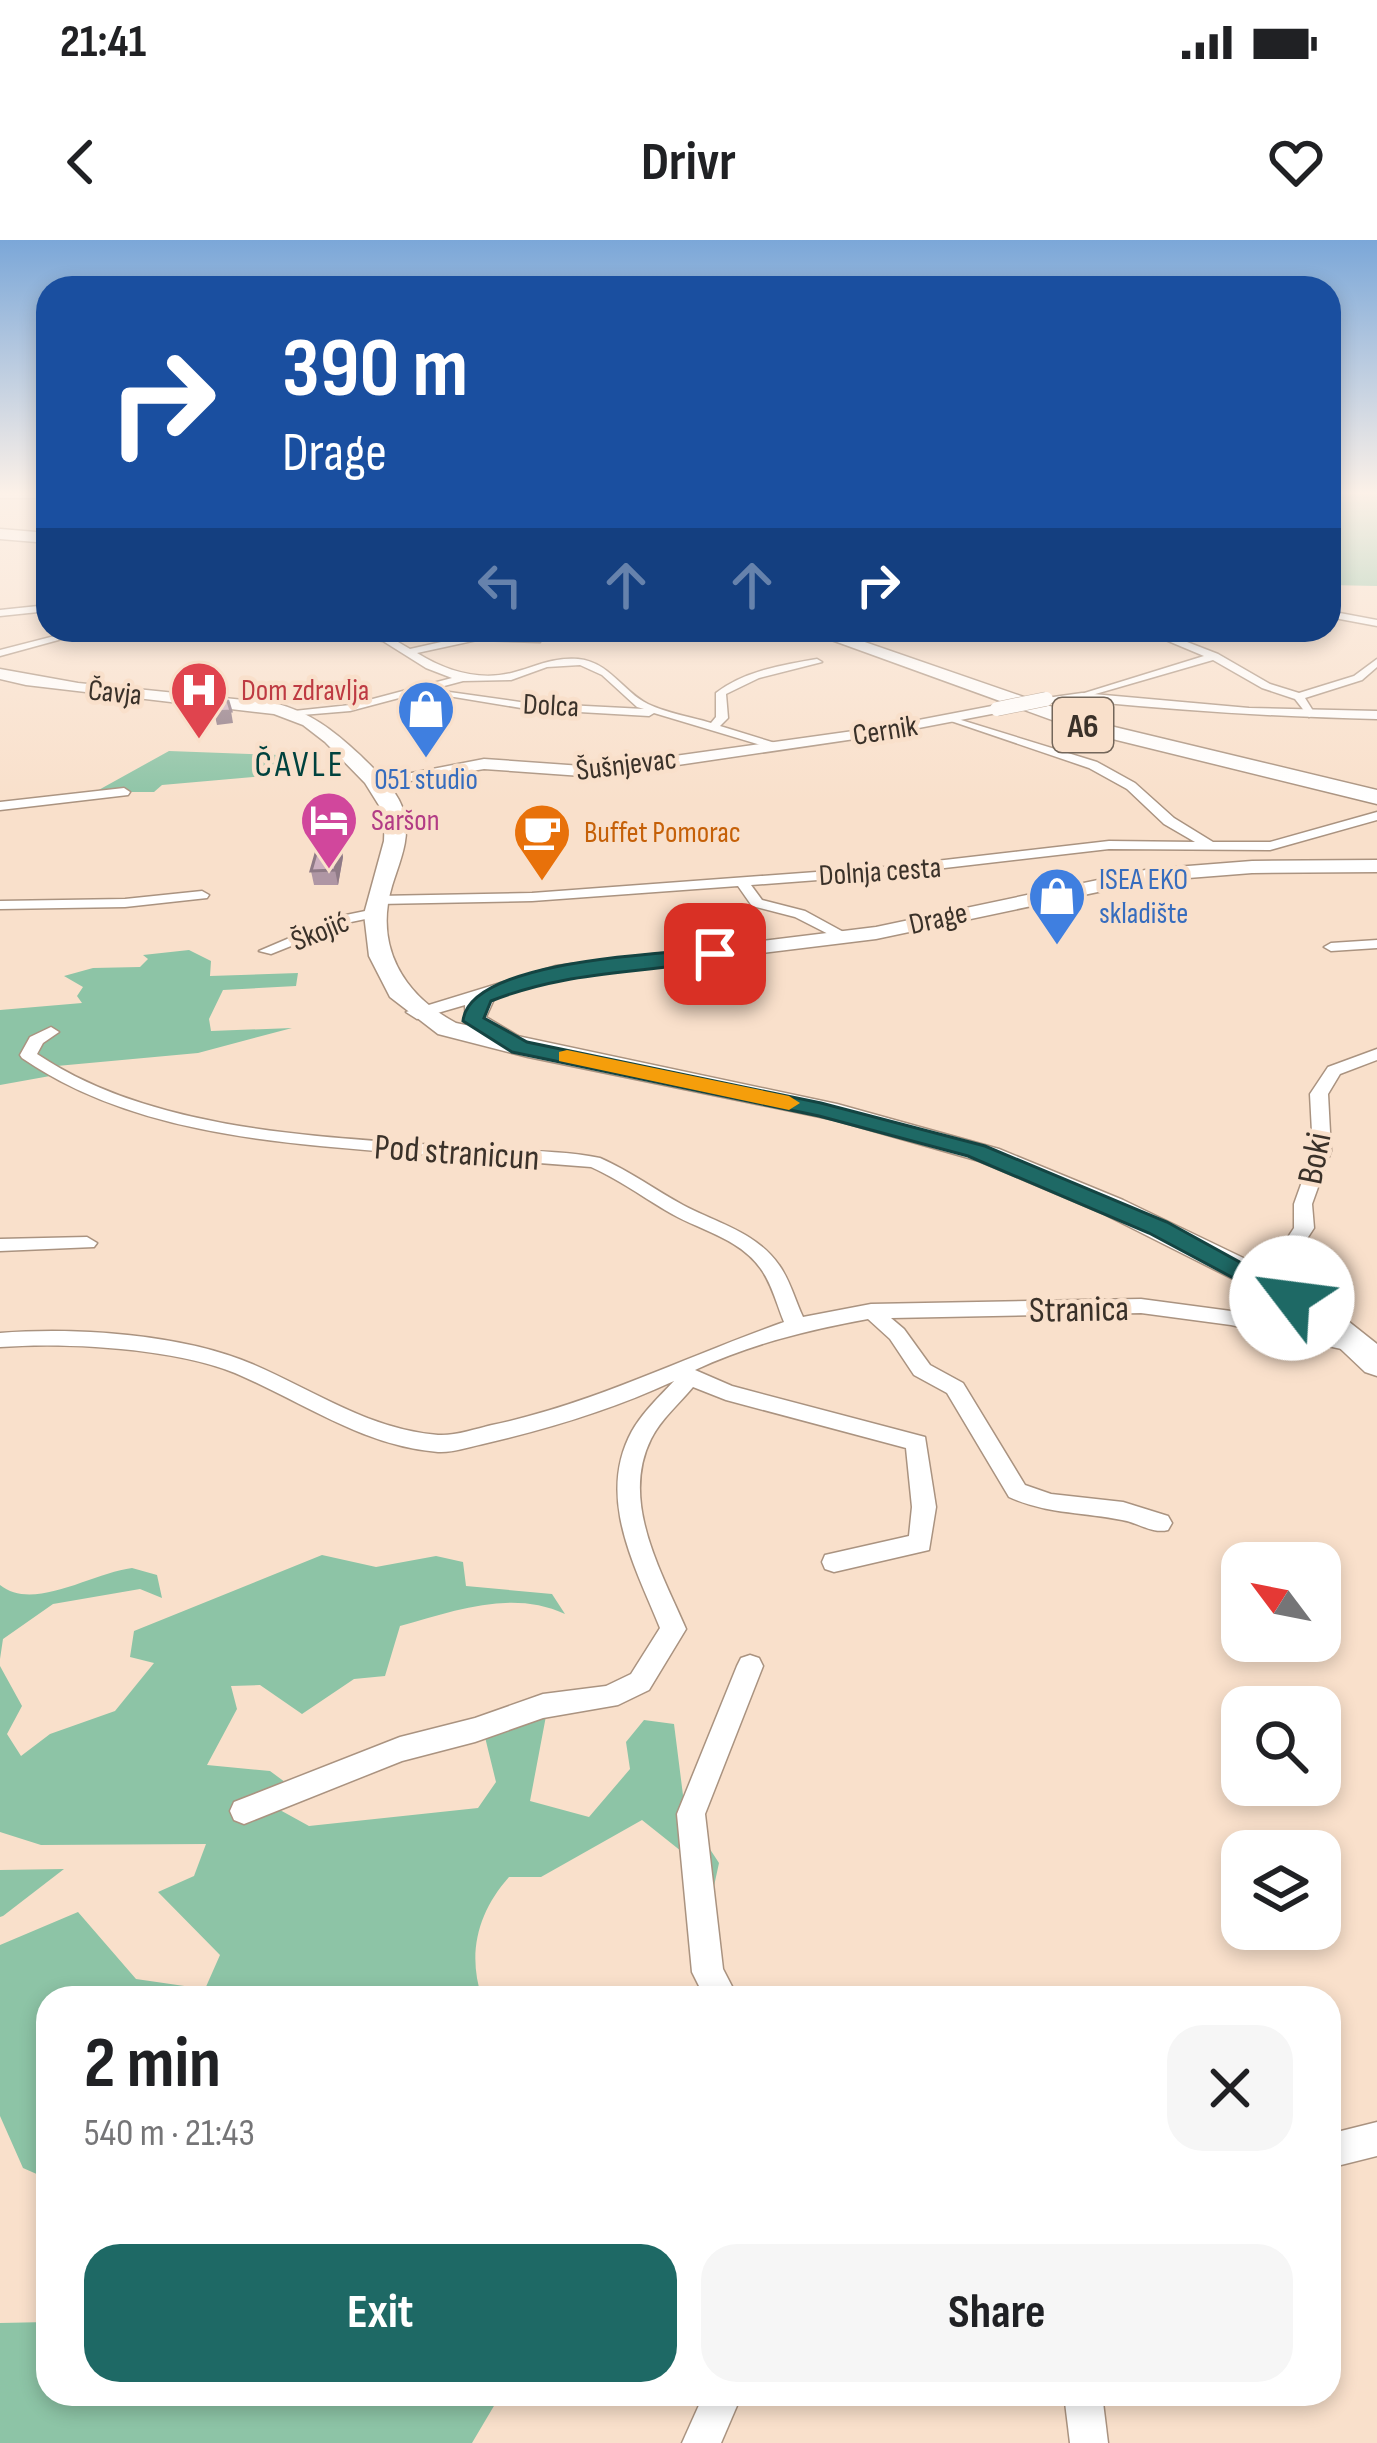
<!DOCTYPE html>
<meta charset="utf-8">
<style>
:root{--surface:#fff;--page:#f6f6f6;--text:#202124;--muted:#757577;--accent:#1e6965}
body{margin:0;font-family:"Sofia Sans Condensed",sans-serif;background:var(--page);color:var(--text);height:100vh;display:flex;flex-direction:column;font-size:45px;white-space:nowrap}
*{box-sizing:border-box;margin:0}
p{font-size:39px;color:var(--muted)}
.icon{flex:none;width:66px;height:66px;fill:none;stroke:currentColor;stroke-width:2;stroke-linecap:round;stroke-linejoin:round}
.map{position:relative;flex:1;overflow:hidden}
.drawer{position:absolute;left:36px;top:1746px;width:1305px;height:420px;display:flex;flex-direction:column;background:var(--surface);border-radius:36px;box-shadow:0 6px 18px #0003}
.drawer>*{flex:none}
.top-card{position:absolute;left:36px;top:36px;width:1305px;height:366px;border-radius:36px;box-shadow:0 6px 18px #0003;background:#1a4fa0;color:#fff;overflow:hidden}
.needle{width:78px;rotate:302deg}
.controls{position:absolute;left:1221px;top:1302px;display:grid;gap:24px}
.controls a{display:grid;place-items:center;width:120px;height:120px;border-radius:24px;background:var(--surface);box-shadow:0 6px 18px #0003;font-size:60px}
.pin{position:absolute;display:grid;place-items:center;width:102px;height:102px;color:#fff;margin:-51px;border-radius:24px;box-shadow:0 6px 18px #0006}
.me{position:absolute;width:132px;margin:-66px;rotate:300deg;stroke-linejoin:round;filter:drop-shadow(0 0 9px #0008)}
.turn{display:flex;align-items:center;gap:42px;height:252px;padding:0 48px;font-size:54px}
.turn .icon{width:156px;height:156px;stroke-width:2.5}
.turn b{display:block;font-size:84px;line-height:102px}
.lanes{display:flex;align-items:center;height:114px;padding:0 48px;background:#0003;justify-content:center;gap:60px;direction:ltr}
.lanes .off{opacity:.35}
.round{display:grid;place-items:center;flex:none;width:126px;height:126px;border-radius:36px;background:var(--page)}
.head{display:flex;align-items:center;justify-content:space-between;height:204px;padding:0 48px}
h1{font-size:72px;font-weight:700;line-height:90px}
.cta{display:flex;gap:24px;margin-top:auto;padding:24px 48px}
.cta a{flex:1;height:138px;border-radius:36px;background:var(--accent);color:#fff;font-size:48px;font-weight:700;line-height:138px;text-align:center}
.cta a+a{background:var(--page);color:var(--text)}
.status{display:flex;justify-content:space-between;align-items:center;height:84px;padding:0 60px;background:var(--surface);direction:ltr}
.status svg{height:33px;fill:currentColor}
header{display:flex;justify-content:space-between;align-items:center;height:156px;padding:0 48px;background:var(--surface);font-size:54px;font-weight:700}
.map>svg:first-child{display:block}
.forest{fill:#8dc4a6}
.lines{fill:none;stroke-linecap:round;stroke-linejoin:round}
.minor-casing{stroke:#aa9380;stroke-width:3}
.tertiary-casing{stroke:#aa9380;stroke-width:3}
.secondary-casing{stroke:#aa9380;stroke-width:3}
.primary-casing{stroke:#aa9380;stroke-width:3}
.motorway-casing{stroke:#aa9380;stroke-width:3}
.minor{fill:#fff;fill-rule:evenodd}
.tertiary{fill:#fff;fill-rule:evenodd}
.secondary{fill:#fff;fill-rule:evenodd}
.primary{fill:#fff;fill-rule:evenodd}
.motorway{fill:#fff;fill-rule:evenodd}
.tertiary-bridge-casing{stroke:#aa9380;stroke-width:15;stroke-linecap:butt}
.tertiary-bridge{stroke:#fff;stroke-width:14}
.wall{fill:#af96a4}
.shaded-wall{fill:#8f7a86}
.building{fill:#ccafbf;stroke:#8f7a86;stroke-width:3}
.route{fill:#1e6965;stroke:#144442;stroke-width:3}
.slow{fill:#f59e0b}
.labels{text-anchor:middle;stroke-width:9;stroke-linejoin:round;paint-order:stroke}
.far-health-label{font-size:30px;fill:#be3a42;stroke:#f9e0cb;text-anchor:start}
.far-street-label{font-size:30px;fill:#3a3129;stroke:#f9e0cb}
.far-shop-label{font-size:30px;fill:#366cbe;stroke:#f9e0cb}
.far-hotel-label{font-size:30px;fill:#b23c85;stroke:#f9e0cb;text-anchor:start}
.far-food-label{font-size:30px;fill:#c56008;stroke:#f9e0cb;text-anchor:start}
.shield{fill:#f9e0cb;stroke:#73665a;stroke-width:3}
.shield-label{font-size:33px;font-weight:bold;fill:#3a3129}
.far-quarter-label{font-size:36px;letter-spacing:3px;fill:#00423e;stroke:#f9e0cb}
.street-label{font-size:36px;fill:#3a3129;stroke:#f9e0cb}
</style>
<div class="status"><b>21:41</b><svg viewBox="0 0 49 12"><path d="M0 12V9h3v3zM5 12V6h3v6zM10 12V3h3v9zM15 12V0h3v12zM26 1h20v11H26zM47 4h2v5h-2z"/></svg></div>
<header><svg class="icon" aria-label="back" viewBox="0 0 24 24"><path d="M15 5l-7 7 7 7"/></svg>Drivr<svg class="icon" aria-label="heart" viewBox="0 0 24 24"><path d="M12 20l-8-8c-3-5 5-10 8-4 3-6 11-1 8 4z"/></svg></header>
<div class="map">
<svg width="1377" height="2203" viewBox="0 0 1377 2203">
<rect width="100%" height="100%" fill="#f9e0cb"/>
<g class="forest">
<path d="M1329,253H1377V346L1329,345Z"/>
<path d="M169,511L279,515L287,534L162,545L154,552H95Z"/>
<path d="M189,710L211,721L210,736L298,733L296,746L223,750L209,779L211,791L292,788L198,813L46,827L50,836L0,845V770L82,763L77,756L83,747L64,736L93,728L140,727L148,719L143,715Z"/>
<path d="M322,1315L376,1327L436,1316L463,1322L466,1346L552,1354L565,1374C512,1349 454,1371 400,1386L385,1436L354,1439L302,1474L260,1445L231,1446L237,1469L207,1525L270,1531L293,1548L260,1559L309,1586L478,1568L496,1542L483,1489L546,1476L530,1561L589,1577L630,1529L626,1502L644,1480L674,1484L685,1571L719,1623L706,1683L691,1619L642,1580L541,1637H509C478,1672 467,1713 482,1758H48V1939L23,1928L0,1876V1705L78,1672L136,1739L205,1749L220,1715L158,1652L194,1636L206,1604L41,1605L0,1592V1426L22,1466L7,1494L21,1516L50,1494L115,1471L154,1423L130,1417L134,1391Z"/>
<path d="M132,1328L157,1335L162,1358L140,1349L53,1364L3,1399L0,1419V1345C33,1372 92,1333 132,1328Z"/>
<path d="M64,1629L3,1676L0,1677V1630Z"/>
<path d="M48,2082V2154H501L472,2203H0V2083Z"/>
</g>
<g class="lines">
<defs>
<g id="minor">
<rect x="0" y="254" width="48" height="4"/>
<path d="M48,365V371L0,376V370Z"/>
<path d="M1329,371L1377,380V386L1329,377Z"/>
<path d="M78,390H95L0,416V410Z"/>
<path d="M308,390L386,395L410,409L477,394L537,397L540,402L477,400L417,413C446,431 481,442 515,432C536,426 555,417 578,419C610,422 623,452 648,464C667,473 691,477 711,483L716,477V453C744,431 782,425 817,419L822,422L759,438L726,454L728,478L720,486L775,503V507L771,508L654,473L649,476L527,469L430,453L435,450L527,463L644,469L637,467L602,435L580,425L547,427L511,440L463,441L350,471L290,476V472L294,471L350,465L452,438L426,428L383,401Z"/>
<path d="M624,390H650L602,399L548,395Z"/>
<path d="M899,390H910L901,396L896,393Z"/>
<path d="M1142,390H1156L1218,414L1270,444L1299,453L1354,436L1377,419V427L1362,440L1305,458L1315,474L1309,477L1295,459L1262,448L1213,420L1078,459V455L1204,416Z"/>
<path d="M1253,390H1265L1256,395Z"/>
<path d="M948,476L1097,522L1135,543L1174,578L1213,602H1270L1377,572V580L1270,610L1109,609L884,635L751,645L762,660L805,671L849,695L851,698L844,702L795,677L752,666L738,646L532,661L378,664L371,660L378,656L532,653L884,627L1109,601L1195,602L1164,584L1127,549L1089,528L948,480Z"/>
<path d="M124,548L130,552L128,555L0,570V562Z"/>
<path d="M202,651L209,655L207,658L125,667L0,669V661L125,659Z"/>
<path d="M375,669L380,670V676L351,682L271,714L259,711L341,676Z"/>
<path d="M1377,700V708L1331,711L1324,707L1331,703Z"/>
<path d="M51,787L59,792L43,803L37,814C162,898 345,897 491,909C527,911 565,911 600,918C630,931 655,950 683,965C717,983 756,992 779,1025C790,1040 795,1060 803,1077L871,1064L1141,1059L1231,1071L1360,1099L1371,1106L1360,1113L1231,1085L1141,1073L891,1078L904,1089L930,1125L963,1143L1025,1245L1051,1254L1123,1262L1168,1276L1172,1283L1168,1290C1152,1294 1139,1283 1122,1280C1083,1272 1046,1274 1009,1257L947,1153L914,1135L890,1099L868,1079C808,1090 751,1104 695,1130L732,1146L925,1197L936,1267L929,1310L834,1332L825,1329L822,1322L825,1315L909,1296L912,1267L906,1208L726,1160L693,1147C679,1164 661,1179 651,1199C620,1261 661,1331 686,1389L649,1450L618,1465L543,1478L475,1502L402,1521L244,1584L234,1580L230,1571L234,1562L400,1497L475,1478L543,1454L606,1446L631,1434L660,1388C635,1326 596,1257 632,1191C643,1172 659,1157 674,1141C614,1169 548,1189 483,1204C469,1207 452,1213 438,1212C363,1206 303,1162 235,1133C174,1108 65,1102 0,1107V1093C75,1087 182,1094 252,1124C313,1150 370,1190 438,1195C455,1196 475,1189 492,1185C593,1164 687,1116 784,1082C777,1065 772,1044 761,1029C739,997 697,990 665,970C640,955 618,939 591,927C524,922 457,917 390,912C265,902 128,891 22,818L20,815L30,797Z"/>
<path d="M1377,809V820L1340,834L1328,854L1331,911L1312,964L1314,988L1274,1049H1260L1257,1044L1294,988V964L1313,911L1310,854L1328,827Z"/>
<path d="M87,997L97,1003L94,1007L0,1011V999Z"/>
<path d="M750,1415L759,1418L763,1426L705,1574L723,1729L738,1758H705L692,1732L677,1574L737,1426L741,1418Z"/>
<path d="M1377,1882V1916L1329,1928V1894Z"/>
<path d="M704,2154H742L721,2203H682Z"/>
<path d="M1064,2154H1102L1108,2203H1070Z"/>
</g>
<g id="tertiary">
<path d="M1082,453L1249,468L1377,471V479C1282,477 1189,471 1094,462C1076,461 1054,467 1039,459Z"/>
<path d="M997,465L1004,469L1002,472L882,495L596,537L484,529L373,547L365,542L484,519L596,527L882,487Z"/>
</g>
<path id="secondary" d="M1377,620V632L1252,633L1150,641L876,699L558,738L495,757L486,777L528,802L532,807L520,814L466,785L465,765L417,779L406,772L556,726L876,687L1150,629L1252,621Z"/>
<path id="primary" d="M0,429L78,443L274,463C310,472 333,490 360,515C376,531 399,551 404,573C411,598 399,623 392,646C374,706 403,755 456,783L837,864L999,909L1123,960L1260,1026L1329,1066L1377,1104V1136L1365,1132L1327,1096L1261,1053L1102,973L979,921L835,880L528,817L438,794L390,757L369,716L364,674L384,601L385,575L365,543L325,502L303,485L274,474L26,445L0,439Z"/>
<g id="motorway">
<path d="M0,289L48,293V303L0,299Z"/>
<path d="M804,390H830L1102,484L1377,550V564L1088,493Z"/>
</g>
</defs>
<use href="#minor" class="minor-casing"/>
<use href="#tertiary" class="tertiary-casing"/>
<use href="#secondary" class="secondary-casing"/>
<use href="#primary" class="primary-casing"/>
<use href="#motorway" class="motorway-casing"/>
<use href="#minor" class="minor"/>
<use href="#tertiary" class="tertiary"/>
<use href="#secondary" class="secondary"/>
<use href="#primary" class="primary"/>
<use href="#motorway" class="motorway"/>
<defs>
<path id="tertiary-bridge" d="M997,469L1046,459"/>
</defs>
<use href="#tertiary-bridge" class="tertiary-bridge-casing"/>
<use href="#tertiary-bridge" class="tertiary-bridge"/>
</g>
<path class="wall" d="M343,617L338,645H314L311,631Z"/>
<g class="shaded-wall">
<path d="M231,471L233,483L217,485L214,472Z"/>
<path d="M341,602L343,617L338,645L335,630Z"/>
</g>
<g class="building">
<path d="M211,459L228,461L231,471L214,472Z"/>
<path d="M341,602L335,630L311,631L319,603Z"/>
</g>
<linearGradient id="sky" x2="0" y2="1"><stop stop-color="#7ba7d8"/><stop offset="0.45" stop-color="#fcf1e8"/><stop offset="1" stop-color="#fcf1e8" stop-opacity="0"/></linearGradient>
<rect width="1377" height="562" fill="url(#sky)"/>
<path class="route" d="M715,709L725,714L722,718C641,735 572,729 491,761L484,778L527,802L821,863L985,906L1167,982L1305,1058L1292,1067L1282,1064L1149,993L968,916L819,876L512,812L463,781C469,720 664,713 715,709Z"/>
<path class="slow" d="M567,810L789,856L800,863L789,870L559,821V812Z"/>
<defs>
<symbol id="hospital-pin" viewBox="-11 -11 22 30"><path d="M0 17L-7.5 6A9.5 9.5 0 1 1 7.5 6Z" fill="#e0444e" stroke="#f9e0cb"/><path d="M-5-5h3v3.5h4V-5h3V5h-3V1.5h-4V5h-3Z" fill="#fff"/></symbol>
<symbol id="shop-pin" viewBox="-11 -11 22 30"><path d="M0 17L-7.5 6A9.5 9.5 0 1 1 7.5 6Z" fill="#3f7fe0" stroke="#f9e0cb"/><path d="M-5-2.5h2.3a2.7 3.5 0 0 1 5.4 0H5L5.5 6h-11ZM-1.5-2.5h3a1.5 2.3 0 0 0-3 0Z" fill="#fff"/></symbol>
<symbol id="hotel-pin" viewBox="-11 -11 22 30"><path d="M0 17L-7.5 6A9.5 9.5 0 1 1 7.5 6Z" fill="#d1479c" stroke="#f9e0cb"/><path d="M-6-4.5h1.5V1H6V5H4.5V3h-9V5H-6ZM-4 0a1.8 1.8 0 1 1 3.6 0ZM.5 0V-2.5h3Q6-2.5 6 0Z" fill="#fff"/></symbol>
<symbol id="cafe-pin" viewBox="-11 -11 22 30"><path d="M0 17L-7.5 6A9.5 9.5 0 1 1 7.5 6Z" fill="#e8710a" stroke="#f9e0cb"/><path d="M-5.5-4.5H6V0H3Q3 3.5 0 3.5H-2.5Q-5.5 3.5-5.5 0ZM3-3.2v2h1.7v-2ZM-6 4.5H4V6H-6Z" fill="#fff"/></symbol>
</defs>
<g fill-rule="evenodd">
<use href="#hospital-pin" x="166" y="417" width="66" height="90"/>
<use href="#shop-pin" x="393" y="436" width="66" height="90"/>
<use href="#hotel-pin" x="296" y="547" width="66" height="90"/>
<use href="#cafe-pin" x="509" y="559" width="66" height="90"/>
<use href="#shop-pin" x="1024" y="623" width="66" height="90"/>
</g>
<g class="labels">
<g class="far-health-label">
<text x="241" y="460">Dom zdravlja</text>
</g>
<g class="far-street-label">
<text transform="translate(115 452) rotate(6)" y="10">Čavja</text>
<text transform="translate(551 465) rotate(3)" y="10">Dolca</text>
<text transform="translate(885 490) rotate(-9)" y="10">Cernik</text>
<text transform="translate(626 524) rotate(-7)" y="10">Šušnjevac</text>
<text transform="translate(880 631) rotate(-4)" y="10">Dolnja cesta</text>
<text transform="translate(938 678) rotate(-13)" y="10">Drage</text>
<text transform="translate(320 691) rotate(-22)" y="10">Škojić</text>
</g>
<g class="far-shop-label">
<text x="426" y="549">051 studio</text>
<text x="1099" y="649" text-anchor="start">ISEA EKO<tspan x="1099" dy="34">skladište</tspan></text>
</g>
<g class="far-hotel-label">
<text x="371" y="590">Saršon</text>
</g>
<g class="far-food-label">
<text x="584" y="602">Buffet Pomorac</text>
</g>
<rect class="shield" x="1053" y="458" width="60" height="54" rx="9"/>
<g class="shield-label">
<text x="1083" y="497">A6</text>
</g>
<g class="far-quarter-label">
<text x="300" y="536">ČAVLE</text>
</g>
<g class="street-label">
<text transform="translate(457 911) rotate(4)" y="13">Pod stranicun</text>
<text transform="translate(1313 918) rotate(-79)" y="13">Boki</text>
<text transform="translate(1079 1068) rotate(-1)" y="13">Stranica</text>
</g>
</g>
</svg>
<div class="controls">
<a><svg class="needle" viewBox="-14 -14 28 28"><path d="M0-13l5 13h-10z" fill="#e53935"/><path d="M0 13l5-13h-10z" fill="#757577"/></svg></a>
<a><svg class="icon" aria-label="search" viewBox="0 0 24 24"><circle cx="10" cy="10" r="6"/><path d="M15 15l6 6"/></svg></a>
<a><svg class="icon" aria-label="layers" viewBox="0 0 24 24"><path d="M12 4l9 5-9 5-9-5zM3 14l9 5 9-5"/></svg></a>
</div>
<div class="pin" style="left:715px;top:714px;background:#d93025"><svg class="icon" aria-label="arrive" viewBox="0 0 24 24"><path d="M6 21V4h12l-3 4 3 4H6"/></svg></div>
<svg class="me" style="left:1292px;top:1058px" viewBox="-20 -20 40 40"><circle r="19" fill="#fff"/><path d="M0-13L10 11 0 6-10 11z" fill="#1e6965"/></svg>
<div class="top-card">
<div class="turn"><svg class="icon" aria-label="right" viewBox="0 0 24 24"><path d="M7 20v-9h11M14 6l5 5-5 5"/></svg><div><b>390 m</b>Drage</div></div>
<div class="lanes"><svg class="icon off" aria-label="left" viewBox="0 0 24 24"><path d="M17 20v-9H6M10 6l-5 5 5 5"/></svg><svg class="icon off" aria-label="ahead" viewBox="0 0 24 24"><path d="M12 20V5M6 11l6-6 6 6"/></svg><svg class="icon off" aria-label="ahead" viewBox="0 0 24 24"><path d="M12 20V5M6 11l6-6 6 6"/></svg><svg class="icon" aria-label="right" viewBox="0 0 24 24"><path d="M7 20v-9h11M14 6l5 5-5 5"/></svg></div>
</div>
<section class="drawer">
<div class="head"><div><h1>2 min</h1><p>540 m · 21:43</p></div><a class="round"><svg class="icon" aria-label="close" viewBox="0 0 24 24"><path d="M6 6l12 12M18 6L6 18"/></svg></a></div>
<div class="cta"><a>Exit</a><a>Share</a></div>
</section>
</div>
